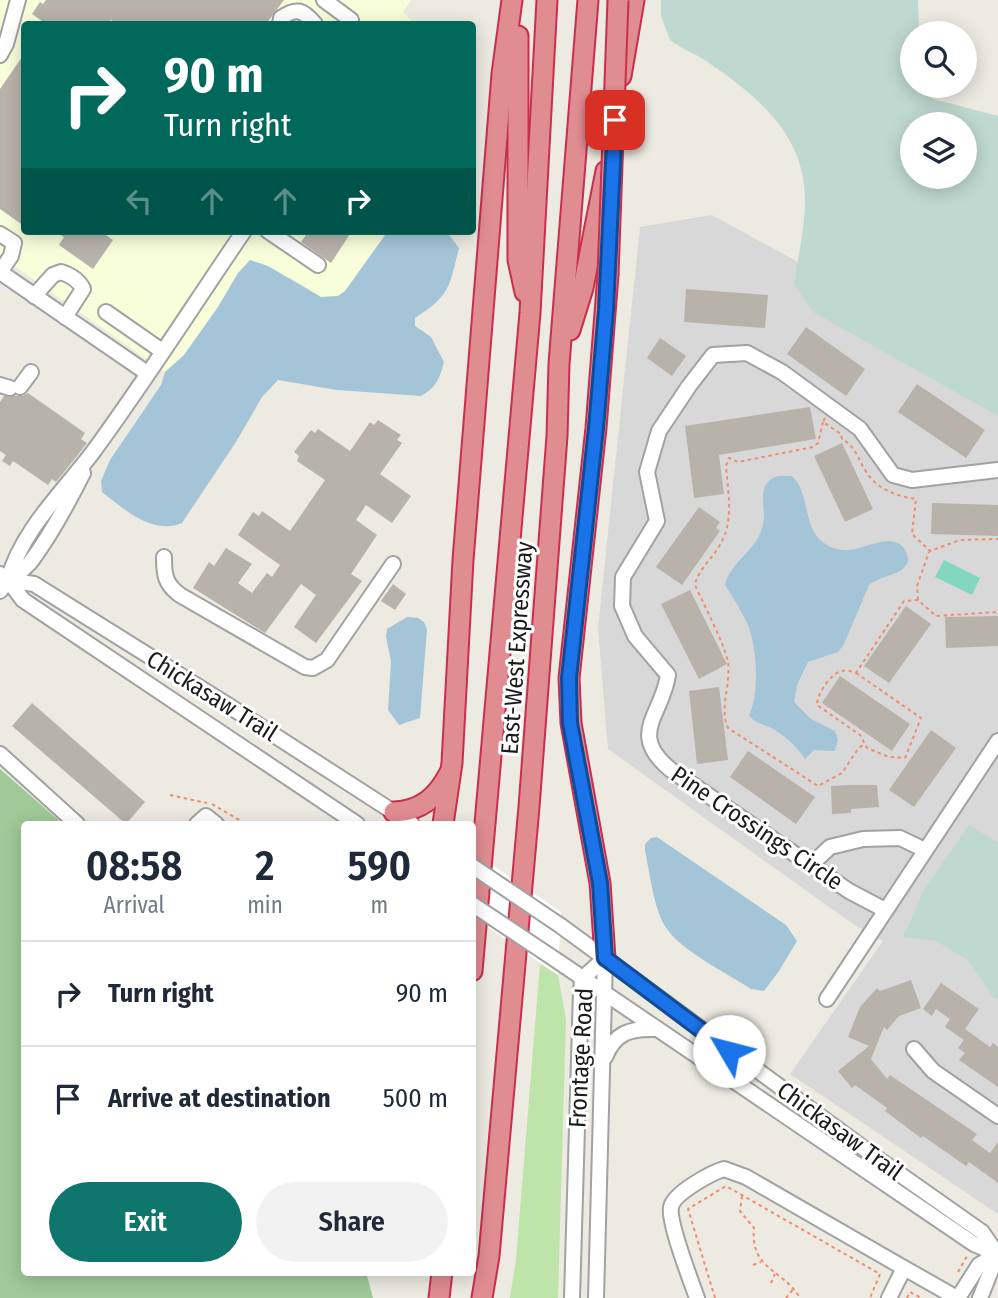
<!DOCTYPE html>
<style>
:root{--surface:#fff;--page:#f2f2f3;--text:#1f2937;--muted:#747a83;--line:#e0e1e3;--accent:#0f766e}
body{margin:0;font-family:"Fira Sans Condensed",sans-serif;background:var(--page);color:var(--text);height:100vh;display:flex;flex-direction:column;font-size:26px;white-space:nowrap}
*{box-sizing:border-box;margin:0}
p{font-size:23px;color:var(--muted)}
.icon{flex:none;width:38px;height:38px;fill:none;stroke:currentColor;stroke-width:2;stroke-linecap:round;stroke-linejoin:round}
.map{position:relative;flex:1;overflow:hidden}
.details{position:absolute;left:21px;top:821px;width:455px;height:455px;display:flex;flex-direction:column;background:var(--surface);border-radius:7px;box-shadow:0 4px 18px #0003}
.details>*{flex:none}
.top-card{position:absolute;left:21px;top:21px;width:455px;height:214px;border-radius:7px;box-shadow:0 4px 18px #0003;background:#00695c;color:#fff;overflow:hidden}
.buttons{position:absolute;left:900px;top:21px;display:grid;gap:14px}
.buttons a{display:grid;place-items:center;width:77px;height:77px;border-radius:50%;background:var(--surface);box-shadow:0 4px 18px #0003;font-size:35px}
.pin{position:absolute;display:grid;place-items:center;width:60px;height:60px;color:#fff;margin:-30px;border-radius:14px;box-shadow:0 4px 10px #0006}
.me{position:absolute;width:77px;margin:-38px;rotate:307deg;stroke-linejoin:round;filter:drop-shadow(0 0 5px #0008)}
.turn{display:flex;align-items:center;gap:24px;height:147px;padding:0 28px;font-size:32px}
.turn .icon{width:91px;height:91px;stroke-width:2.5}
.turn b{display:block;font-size:49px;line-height:60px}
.lanes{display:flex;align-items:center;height:66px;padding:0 28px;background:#0003;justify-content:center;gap:35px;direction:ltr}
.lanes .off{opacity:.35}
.eta{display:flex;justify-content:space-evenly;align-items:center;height:119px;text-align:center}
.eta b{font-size:42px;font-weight:600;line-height:49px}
.primary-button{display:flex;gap:14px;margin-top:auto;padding:14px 28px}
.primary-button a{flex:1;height:80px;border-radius:42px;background:var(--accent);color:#fff;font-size:28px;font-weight:600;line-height:80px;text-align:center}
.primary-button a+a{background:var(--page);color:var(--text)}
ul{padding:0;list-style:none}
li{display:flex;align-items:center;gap:21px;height:105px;padding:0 28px;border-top:2px solid var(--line)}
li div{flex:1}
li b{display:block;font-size:26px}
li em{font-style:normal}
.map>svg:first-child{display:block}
.residential{fill:#d9d8d8}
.education{fill:#f8fdda}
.grass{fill:#bfe4aa}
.forest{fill:#a0c998}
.wetland{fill:#bfd9d1;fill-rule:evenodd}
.pitch{fill:#83d7c2}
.water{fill:#a4c5d8}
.pier{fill:#fff}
.building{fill:#b8b2ab}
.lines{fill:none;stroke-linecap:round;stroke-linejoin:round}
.minor-casing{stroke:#a2a2a2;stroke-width:18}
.highway-casing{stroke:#ca2e4f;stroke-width:23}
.path{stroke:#f08d6e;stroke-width:2;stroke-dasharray:3.5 3.5;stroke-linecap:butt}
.minor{stroke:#fff;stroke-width:14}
.highway{stroke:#e08d92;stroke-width:19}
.minor-bridge-casing{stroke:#a2a2a2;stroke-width:18;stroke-linecap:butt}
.highway-bridge-casing{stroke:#ca2e4f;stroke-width:23;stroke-linecap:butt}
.minor-bridge{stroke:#fff;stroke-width:14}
.highway-bridge{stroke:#e08d92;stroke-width:19}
.route-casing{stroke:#114b97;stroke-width:18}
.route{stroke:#1a73e8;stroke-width:12}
.labels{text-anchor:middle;stroke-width:6;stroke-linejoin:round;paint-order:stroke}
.street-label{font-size:24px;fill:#1b1b1b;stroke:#fff}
</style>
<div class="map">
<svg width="998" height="1298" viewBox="0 0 998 1298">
<rect width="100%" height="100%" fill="#eceae1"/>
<path class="residential" d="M712,215L917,327L998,390V1214L790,1074L883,941L853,924L608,749L598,628L640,227Z"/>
<path class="education" d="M0,0H411L403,12L415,24H24V231L387,233L345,292L338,296L321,297L291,278L238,273L218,307L184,355L165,372L0,256Z"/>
<path class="grass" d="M540,964L558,975L566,1020L558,1298H510L516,1259Z"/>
<path class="forest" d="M0,769L63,824H24V1272H366L373,1298H0Z"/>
<g class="wetland">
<path d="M661,0H918L919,33H912V86H922L933,99L998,116V416L813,312L794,284C798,258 804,231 805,205C807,138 762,100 712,65C699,55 683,50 670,40L661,16ZM912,124H964V177H912Z"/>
<path d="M969,825L998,842V998H994L968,960L936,941L903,937L924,890Z"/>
</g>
<path class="pitch" d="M944,560L980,578L972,595L935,577Z"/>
<g class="water">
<path d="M388,231H446L459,248C449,287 451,295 415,318V326L431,337L444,362C440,378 436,388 421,396L337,390L278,380L262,397L236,442L182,523C152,535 125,510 102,492L101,481L110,460L161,385L165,372L184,355L218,307L238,273L250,260L268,266L321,297L338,296L345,291Z"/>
<path d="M778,476H792C811,494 802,528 824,543C831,548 840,551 849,550C867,548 898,529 907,554C908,559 909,561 906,565C899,576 879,576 869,585L844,644L838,652L808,662L797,685L794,702L811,719L835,731L838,739L835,751L814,750L805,759C795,745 785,735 769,727C761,723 755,724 749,715C760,694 757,645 747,623C741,610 733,597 725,585C730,561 758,551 763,524C767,506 754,484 778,476Z"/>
<path d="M407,617L418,618L424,622L427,629L420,718L399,725L388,710L391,661L386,637L387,629Z"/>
<path d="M657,837L786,925L797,941L779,971L764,991L751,989C728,974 682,951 667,929C654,912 650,873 645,851V844L651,838Z"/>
</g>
<path class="pier" d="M472,851L561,912L558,975L473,917Z"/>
<g class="building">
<path d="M46,0H284L266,24H118L111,20L108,24H46L32,14L40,2L43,4Z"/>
<path d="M24,54V226L0,209V89Z"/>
<path d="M55,231H100L113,240L93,269L59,245L64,237Z"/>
<path d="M309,231H352L331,263L301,242Z"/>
<path d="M686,289L768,295L765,328L684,322Z"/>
<path d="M806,327L865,369L846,396L787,354Z"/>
<path d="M660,338L686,356L672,376L647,358Z"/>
<path d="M917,384L985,430L966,458L898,412Z"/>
<path d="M28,393L85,433L81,439L87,443L77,456L56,482L52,479L48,485L13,461L10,466L2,461L6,455L0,451V402L4,396H23Z"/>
<path d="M810,407L816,439L719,455L724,494L694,498L685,426Z"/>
<path d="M378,420L401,435L397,440L402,443L380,474L411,496L392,523L366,505L356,520L377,535L351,574L362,581L316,643L294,627L316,595L301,584L265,633L193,588L209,562L214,566L226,548L252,564L238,583L252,593L267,573L272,577L280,565L238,535L253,512L259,516L262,511L290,531L325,480L297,461L299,456L294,452L311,430L315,433L318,429L350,451L370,422L374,425Z"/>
<path d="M842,443L873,509L845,522L814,456Z"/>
<path d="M932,503L998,505V536L931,534Z"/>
<path d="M699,507L720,522L716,528L720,531L682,585L656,567Z"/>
<path d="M393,584L406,594L395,610L381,601Z"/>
<path d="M690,590L727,664L699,679L661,604Z"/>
<path d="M906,606L931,624L889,683L864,666Z"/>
<path d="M998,616V646L946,648L945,617Z"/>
<path d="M840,676L910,724L892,751L822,703Z"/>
<path d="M719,687L728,760L697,764L689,691Z"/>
<path d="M32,703L145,802L126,824L12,726Z"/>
<path d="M931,730L956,748L914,807L889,790Z"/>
<path d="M748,751L815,797L796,824L730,777Z"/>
<path d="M850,785H877L879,807L851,809V813L832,814L831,786Z"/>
<path d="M911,980L921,1008L899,1016L887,1030L884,1027L871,1059L887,1079L890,1075L977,1134L972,1140L990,1153L998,1142V1183L969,1162L966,1166L923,1136L921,1138L885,1111L887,1108L855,1085L852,1088L838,1071L869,1046L848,1037L860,1007L877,988L880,991Z"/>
<path d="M941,983L979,1009L965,1029L990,1047L993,1043L998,1047V1087L959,1060L965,1053L958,1048L964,1040L945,1027L950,1019L936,1009L932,1016L923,1009Z"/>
</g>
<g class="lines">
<defs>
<g id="minor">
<path d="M324,0L351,20"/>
<path d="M280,24L281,18C297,7 303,10 315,24"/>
<path d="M0,55L6,44L18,0"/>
<path d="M268,231L318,265"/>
<path d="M0,234L14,243L11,256L0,272"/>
<path d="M0,272L147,373"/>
<path d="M34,296L53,275L61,272C70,275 79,280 83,289L65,317"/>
<path d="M106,312L162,351"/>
<path d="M0,385L10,388"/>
<path d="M20,387L31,372"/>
<path d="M164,557C164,575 165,584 180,595L305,667L313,668L327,660L393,564"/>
<path d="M0,574L8,580L23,600L357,824"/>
<path d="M8,580L34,584L229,706L412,824"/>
<path d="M8,580C22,530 62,493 93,452C146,380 194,304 244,231"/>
<path d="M0,591C9,578 23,572 32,560C52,533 68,503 83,473"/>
<path d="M0,754L77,824"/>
<path d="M197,824L206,816L216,824"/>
<path d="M812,864L830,847L863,839L900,838L925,850"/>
<path d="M885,910L849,891L671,770C627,734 662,716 668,675L635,636L622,606L623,577L657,521L647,472L659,431L689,386L713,355L747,353L782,372L860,429L893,475L912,480L998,470"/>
<path d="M561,926L881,1161L982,1232L997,1254"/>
<path d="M559,962L974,1244L997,1254"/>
<path d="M827,999L998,741"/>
<path d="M914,1049L933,1071L998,1116"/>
<path d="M605,1057C615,1033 630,1028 655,1029"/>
<path d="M904,1268L957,1298"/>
<path d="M572,1298L581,991L582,979L605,958"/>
<path d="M596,1298L605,958"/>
<path d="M697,1298C691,1281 668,1222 671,1207C674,1193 711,1173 724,1169L746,1177L904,1268L889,1298"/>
<path d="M958,1298L979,1265L997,1254"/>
<path d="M980,1298L998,1253"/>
</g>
<g id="highway">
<path d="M518,36V260L525,292"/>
<path d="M621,76L634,0"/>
<path d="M570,330L583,288L606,171"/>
<path d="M394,812C421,811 437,797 449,774"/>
<path d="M443,824L452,763L463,560L502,74L512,0"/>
<path d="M605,958L600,883L571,723L569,678L596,428L608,275"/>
<path d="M472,971L530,313L547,0"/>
<path d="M439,1298L442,1272"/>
<path d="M482,1298L489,1256L529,807L557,436L559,364L588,0"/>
</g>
</defs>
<use href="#minor" class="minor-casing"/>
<use href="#highway" class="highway-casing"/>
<g class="path">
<path d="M825,418L823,422L841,434L842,439C855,446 858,458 865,470C876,489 896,496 916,499L912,534L930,551L960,540L998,539"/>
<path d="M823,422L818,443L813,447L738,462L729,458L726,466C728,494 735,523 718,548C710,561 698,570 695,585C704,605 724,643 728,662C731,684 719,709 728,728L818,786L842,773L858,749L864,744"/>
<path d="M918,600L917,586L929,552"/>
<path d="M856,673L921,718L905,758L889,757L867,748L860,735L817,705C817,695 829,676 839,672C845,669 850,671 856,673L904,601L918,600L936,616L998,612"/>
<path d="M170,795L207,803"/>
<path d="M212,804L246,824"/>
<path d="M742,1196L740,1211L754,1228C750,1270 783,1269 800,1298"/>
<path d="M753,1265L761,1262"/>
<path d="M958,1272L967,1256"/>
<path d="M771,1283L775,1274"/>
<path d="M715,1298L688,1209L726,1186L880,1274L870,1298"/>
<path d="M786,1298L794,1288"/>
<path d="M907,1298L910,1292L921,1298"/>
</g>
<use href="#minor" class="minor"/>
<use href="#highway" class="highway"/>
<defs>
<g id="minor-bridge">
<path d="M472,866L561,926"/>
<path d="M472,904L559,962"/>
</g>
<path id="highway-bridge" d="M608,275L618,0"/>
</defs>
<use href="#minor-bridge" class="minor-bridge-casing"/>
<use href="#highway-bridge" class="highway-bridge-casing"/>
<use href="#minor-bridge" class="minor-bridge"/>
<use href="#highway-bridge" class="highway-bridge"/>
</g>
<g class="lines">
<defs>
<path id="route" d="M615,120L606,310L596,428L569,678L570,723L600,883L605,958L729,1051"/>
</defs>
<use href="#route" class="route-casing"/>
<use href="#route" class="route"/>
</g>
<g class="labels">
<g class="street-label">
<text transform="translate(517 648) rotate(-86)" y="8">East-West Expressway</text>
<text transform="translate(212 696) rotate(32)" y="8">Chickasaw Trail</text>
<text transform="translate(757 828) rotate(34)" y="8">Pine Crossings Circle</text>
<text transform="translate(581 1058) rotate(-87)" y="8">Frontage Road</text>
<text transform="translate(840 1131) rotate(36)" y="8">Chickasaw Trail</text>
</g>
</g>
</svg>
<div class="buttons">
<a><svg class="icon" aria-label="search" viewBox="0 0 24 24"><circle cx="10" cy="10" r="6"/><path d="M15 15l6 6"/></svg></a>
<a><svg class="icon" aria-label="layers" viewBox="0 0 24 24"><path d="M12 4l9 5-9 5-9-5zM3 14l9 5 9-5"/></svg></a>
</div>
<div class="pin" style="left:615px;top:120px;background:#d93025"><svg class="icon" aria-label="arrive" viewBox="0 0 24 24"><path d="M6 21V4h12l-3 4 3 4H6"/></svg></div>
<svg class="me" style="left:729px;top:1051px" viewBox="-20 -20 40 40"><circle r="19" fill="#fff"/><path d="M0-13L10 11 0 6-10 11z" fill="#1a73e8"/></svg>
<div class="top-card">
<div class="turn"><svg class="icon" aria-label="right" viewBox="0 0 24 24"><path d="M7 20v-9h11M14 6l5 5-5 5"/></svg><div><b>90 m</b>Turn right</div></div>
<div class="lanes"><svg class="icon off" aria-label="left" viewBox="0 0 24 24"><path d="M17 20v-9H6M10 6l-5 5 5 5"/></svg><svg class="icon off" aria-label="ahead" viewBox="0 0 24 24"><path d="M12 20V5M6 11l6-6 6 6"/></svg><svg class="icon off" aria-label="ahead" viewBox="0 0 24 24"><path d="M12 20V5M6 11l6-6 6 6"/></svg><svg class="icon" aria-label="right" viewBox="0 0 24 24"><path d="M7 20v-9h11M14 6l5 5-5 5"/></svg></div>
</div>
<section class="details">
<div class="eta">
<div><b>08:58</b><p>Arrival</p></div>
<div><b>2</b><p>min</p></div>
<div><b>590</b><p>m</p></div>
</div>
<ul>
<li><svg class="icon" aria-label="right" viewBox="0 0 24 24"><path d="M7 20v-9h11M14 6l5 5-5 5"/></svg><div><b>Turn right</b></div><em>90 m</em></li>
<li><svg class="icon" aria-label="arrive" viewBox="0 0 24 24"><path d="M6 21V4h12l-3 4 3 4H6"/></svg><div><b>Arrive at destination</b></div><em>500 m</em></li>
</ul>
<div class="primary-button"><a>Exit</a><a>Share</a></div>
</section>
</div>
